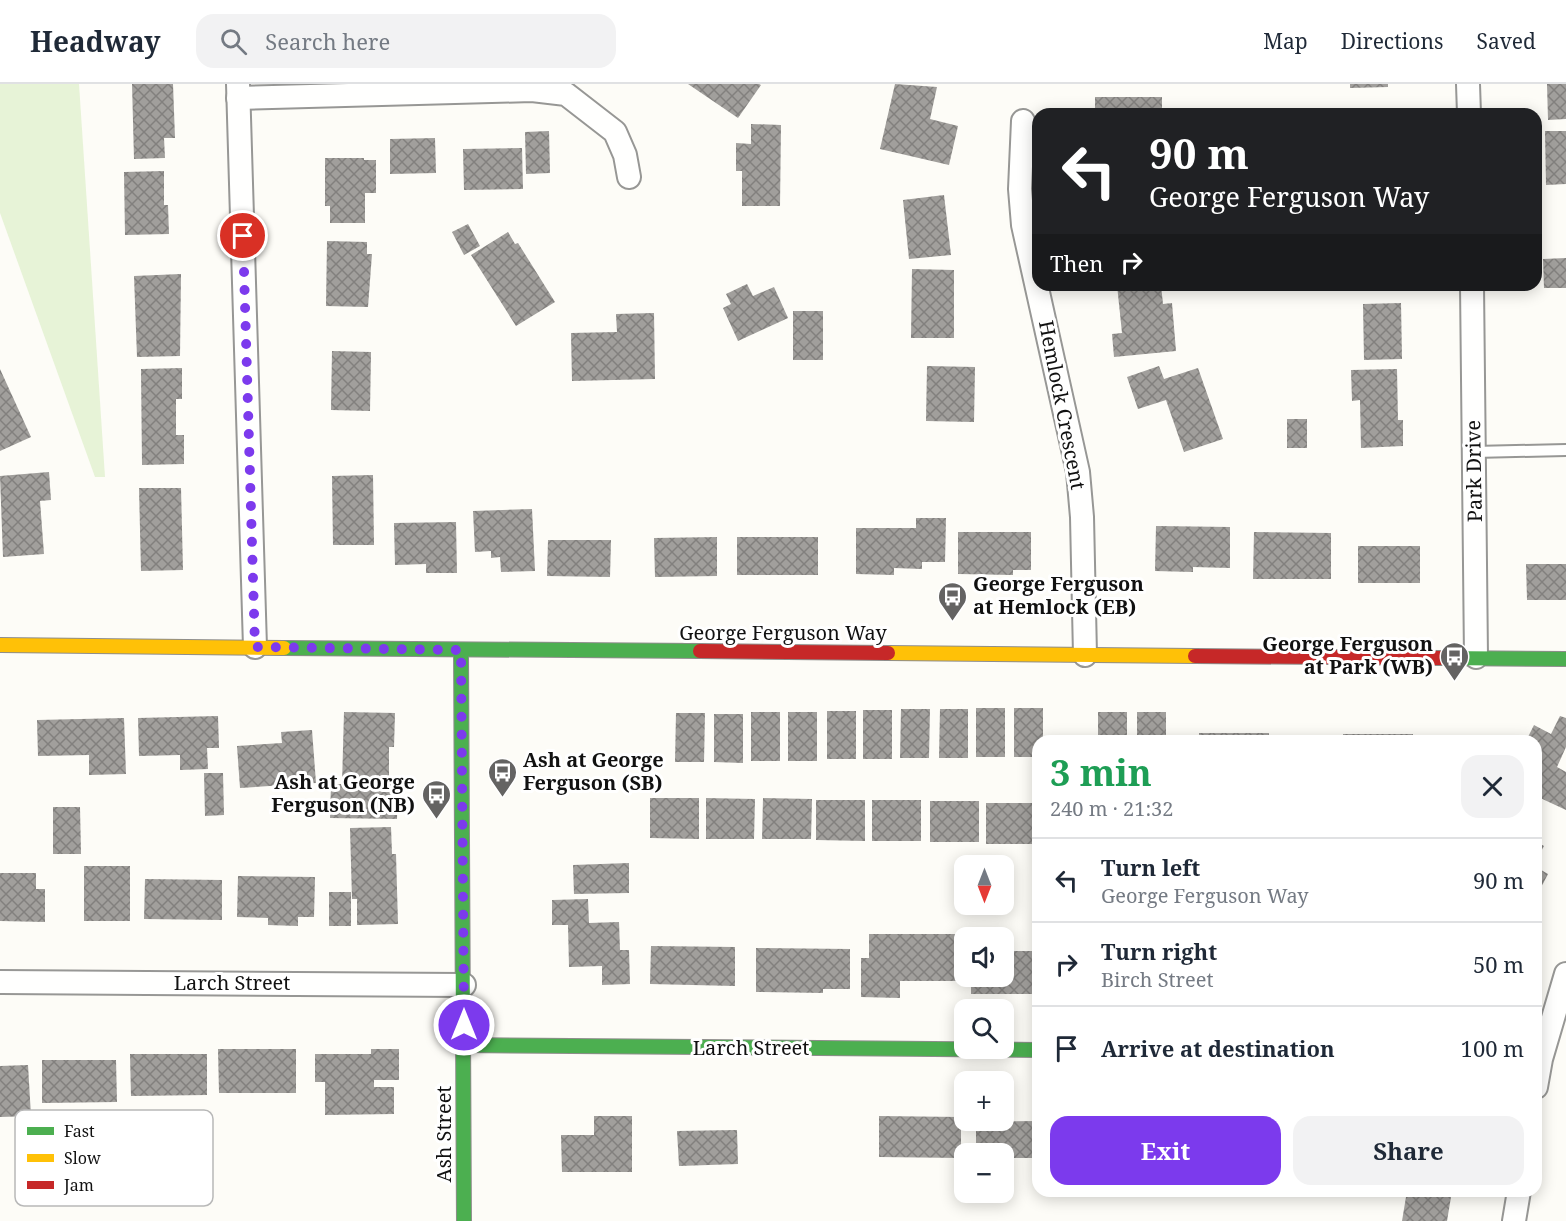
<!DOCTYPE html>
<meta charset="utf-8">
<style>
:root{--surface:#fff;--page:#f2f2f3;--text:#1f2937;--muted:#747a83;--line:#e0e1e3;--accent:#7c3aed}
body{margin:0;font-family:"Noto Serif",serif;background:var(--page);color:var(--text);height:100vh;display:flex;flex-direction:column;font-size:22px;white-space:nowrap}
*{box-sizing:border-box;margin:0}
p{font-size:20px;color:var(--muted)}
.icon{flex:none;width:33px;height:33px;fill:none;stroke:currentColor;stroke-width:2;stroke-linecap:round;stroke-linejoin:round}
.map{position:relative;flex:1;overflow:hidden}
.drawer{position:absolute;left:1032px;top:651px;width:510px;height:462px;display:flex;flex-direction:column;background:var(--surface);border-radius:18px;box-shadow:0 3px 15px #0003}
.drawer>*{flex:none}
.guide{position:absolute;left:1032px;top:24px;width:510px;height:183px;border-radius:18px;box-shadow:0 3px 15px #0003;background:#202124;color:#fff;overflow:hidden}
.needle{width:39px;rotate:180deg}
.fabs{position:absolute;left:954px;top:771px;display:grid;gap:12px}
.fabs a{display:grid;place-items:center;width:60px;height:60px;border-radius:12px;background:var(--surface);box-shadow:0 3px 15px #0003;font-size:30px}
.pin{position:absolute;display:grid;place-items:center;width:51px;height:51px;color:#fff;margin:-26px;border:3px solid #fff;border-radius:50%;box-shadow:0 2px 6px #0007}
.me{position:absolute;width:66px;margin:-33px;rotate:0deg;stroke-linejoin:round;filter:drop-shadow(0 0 4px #0008)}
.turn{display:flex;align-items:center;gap:21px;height:126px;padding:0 18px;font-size:27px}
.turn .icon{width:78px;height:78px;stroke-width:2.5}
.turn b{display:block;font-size:42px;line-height:51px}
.then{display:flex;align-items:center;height:57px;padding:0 18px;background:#0003;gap:12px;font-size:22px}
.round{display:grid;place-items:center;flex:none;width:63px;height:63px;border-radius:18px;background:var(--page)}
.summary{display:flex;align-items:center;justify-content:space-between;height:102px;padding:0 18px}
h1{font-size:36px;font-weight:700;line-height:45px;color:#1e9e55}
.cta{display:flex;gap:12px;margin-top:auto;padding:12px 18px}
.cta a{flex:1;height:69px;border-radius:18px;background:var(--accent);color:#fff;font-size:24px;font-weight:700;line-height:69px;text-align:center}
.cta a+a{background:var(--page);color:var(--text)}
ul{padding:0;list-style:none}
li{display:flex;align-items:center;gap:18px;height:84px;padding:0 18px;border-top:2px solid var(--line)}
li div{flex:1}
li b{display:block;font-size:22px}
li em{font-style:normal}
header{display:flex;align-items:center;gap:36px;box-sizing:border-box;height:84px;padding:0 30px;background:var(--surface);border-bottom:2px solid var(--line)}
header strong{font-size:28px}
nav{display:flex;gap:33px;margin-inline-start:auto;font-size:21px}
.search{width:420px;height:54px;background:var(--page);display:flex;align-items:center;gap:15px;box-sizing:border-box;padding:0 21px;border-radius:18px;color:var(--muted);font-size:22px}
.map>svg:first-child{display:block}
.park{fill:#e7f3d7}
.building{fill:url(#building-cross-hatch)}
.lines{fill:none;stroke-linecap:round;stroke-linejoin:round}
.lane-casing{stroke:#979795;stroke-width:14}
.street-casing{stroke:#979795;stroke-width:26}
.fast-casing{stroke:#8e8d8b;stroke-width:16}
.slow-casing{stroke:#8e8d8b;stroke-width:16}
.jam-casing{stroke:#8e8d8b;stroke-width:16}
.lane{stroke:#fffffe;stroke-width:10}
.street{stroke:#fffffe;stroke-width:22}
.fast{stroke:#4caf50;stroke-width:14}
.slow{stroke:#ffc107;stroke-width:14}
.jam{stroke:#c62828;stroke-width:14}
.route{stroke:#7c3aed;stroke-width:10;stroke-dasharray:0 18}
.labels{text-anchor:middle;stroke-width:6;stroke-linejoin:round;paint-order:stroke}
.street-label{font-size:20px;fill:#111;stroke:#fff}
.poi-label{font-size:20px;font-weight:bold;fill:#111;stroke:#fff;text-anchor:start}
.key{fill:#fff;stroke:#b8b8b8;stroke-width:1.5}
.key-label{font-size:16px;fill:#111}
</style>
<header>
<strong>Headway</strong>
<div class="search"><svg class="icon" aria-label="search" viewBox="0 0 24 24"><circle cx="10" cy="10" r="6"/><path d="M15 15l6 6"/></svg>Search here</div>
<nav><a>Map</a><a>Directions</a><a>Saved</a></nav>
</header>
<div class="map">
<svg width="1566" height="1137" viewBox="0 0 1566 1137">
<defs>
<pattern id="building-cross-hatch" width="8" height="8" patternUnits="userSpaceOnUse" patternTransform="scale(1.5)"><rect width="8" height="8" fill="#a19f9c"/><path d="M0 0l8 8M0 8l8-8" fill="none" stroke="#82807e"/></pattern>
</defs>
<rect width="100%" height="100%" fill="#fdfcf7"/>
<path class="park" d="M0,0H79L105,393H95L0,129Z"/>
<g class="building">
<path d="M132,0H173L175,54H164L165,74L134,75Z"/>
<path d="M688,0H759L761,1L738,34Z"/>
<path d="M895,0L937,3L930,35L958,42L949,81L880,65Z"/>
<path d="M1350,0H1388V3L1350,4Z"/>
<path d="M1547,0H1566V35L1548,36Z"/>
<rect x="1095" y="13" width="67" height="17"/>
<path d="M751,40L781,41L780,122H742V87H736V59L751,60Z"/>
<path d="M549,47L550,89L526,90L525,48Z"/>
<path d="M1545,47H1566V100L1546,101Z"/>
<path d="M435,54L436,89L390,90V55Z"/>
<path d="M522,64L523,105L464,106L463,65Z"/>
<path d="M325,74H364V76H376V109H365V139H330V122H325Z"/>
<path d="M164,87V121H168L169,150L125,151L124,88Z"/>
<path d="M944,111L951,171L909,175L903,116Z"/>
<path d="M468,140L480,162L464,171L452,148Z"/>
<path d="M508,148L515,160L518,159L555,218L516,242L471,171Z"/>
<path d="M327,157L367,158V170H372L368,223L326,222Z"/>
<path d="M1566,174V204H1544L1543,175Z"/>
<path d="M912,185L954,186V254H911Z"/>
<path d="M181,190L180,272L137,273L134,192Z"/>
<path d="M747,200L753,212L774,203L788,234L738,257L723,224L731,220L726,210Z"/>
<path d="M1117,201H1161L1163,220L1172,219L1176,267L1114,273L1112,250L1122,249Z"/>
<path d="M1401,219L1402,275L1364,276L1363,220Z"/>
<rect x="793" y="227" width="30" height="49"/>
<path d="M654,229L655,295L572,297L571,249L617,248L616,230Z"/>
<path d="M332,267L371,268L370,327L331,326Z"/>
<path d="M927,282L975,283L974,338L926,337Z"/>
<path d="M1159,282L1164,295L1198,284L1223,355L1184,368L1166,316L1138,325L1127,293Z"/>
<path d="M182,284V315H176V351H184V380L142,381L141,285Z"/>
<path d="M0,285L31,353L0,367Z"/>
<path d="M1397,285L1398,336H1403V362L1361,364L1360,316L1352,317L1351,286Z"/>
<rect x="1287" y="335" width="20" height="29"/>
<path d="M49,388L51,416L40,417L44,470L3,473L0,392Z"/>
<path d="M373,391L374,461H333L332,392Z"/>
<path d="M139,404H181L183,486L141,487Z"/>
<path d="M532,425L535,487L501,488L500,473L491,474V467L475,468L473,427Z"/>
<path d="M916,434H946L945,478H922V485L894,484V491L856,490V444H916Z"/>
<path d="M456,438L457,489H426V480L395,481L394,439Z"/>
<path d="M1156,442L1230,443V484L1193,483V488L1155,487Z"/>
<path d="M958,448H1031V486H1013V491L958,490Z"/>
<path d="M1254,448L1331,449V495H1253Z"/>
<path d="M717,453V492L655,493L654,454Z"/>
<rect x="737" y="453" width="81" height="38"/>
<path d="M548,456H611L610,493L547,492Z"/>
<rect x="1358" y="462" width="62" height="37"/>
<path d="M1526,480H1566V516H1527Z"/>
<rect x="976" y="624" width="29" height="49"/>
<path d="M1014,624H1043V657H1038V673H1014Z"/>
<path d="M901,625H930L929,674H900Z"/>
<path d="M940,625H968V674H939Z"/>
<rect x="863" y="626" width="29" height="49"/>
<rect x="827" y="627" width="29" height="48"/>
<path d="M344,628L395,629L394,663H389V700H398L397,735L330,734L331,700H342Z"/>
<rect x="751" y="628" width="29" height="49"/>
<rect x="788" y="628" width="29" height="49"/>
<rect x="1098" y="628" width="29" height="29"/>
<rect x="1137" y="628" width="29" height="29"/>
<path d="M676,629H705L704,678H675Z"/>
<path d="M714,630H743V679L714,678Z"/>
<path d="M218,632L219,664H207L208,685L180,686V671L139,672L138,634Z"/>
<path d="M1560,632L1566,634V663L1557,683L1566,688V726L1536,712V657H1526L1534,641L1551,650Z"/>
<path d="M124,634L126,690L89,691V671L38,672L37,636Z"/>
<path d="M312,646L316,699L240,704L237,662L282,659L281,648Z"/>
<path d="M1199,649H1269V653H1284V657H1199Z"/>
<path d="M1343,650H1413V657H1328V653H1343Z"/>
<path d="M204,689H223L224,731L205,732Z"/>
<path d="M650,714H699V755L650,754Z"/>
<path d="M706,714L755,715L754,755H706Z"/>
<path d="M763,714L812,715L811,755H762Z"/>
<path d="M816,716H865V757L816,756Z"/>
<rect x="872" y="716" width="49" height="41"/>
<rect x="930" y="717" width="49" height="41"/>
<rect x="986" y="719" width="49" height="41"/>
<path d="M53,723H80L81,770H53Z"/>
<path d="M391,743L392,770H396L398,840L357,841V815H352L350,744Z"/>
<path d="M1536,747L1541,750L1537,758L1544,762L1536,777Z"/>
<path d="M629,779V809L574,810L573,781Z"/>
<rect x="84" y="782" width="46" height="55"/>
<path d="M1536,783L1548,790L1536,813Z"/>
<path d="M0,789H36V805H45V838L0,837Z"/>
<path d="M238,792L315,793L314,833H298V842L268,841V834L237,833Z"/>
<path d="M145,795L222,796V836L144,835Z"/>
<rect x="329" y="808" width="22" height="34"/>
<path d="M588,815L589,839L619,838L620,866H629L630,900L602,901V882L569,883L568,841H552V816Z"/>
<path d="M869,850H961V897H900V914L861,913V874H869Z"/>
<path d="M651,862L735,863V902L650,900Z"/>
<path d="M756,864L850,865V905H823V909L756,908Z"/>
<path d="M1004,867H1038V910H971V892H1004Z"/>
<path d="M218,965H296V1009H219Z"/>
<path d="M371,965H399V996H374V1003H394V1030L325,1031V998H315V970H371Z"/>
<path d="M130,970H207V1011L131,1012Z"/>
<path d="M42,976H116L117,1018L42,1019Z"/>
<path d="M28,981L31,1032L0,1033V982Z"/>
<path d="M594,1032H632V1088H562L561,1051H594Z"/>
<path d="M879,1032L961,1033V1074L879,1073Z"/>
<path d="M1038,1037V1074H1006L1007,1091H1004V1070H976V1038Z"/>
<path d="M737,1046L738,1080L679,1082L677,1047Z"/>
<path d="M1407,1107H1452L1447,1137H1402Z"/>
</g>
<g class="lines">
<defs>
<path id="lane" d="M1474,368L1566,366"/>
<g id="street">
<path d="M238,0L255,563"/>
<path d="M1468,0L1469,30"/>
<path d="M238,14L532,6L566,10L615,48L625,71L629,93"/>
<path d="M1023,37L1020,105L1023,141L1078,388L1082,433L1085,571"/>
<path d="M1472,201L1476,573"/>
<path d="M0,898L464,901"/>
<path d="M1536,1003L1541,975L1566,890"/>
<path d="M1514,1137L1519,1107"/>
</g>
<g id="fast">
<path d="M284,564L700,567"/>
<path d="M461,566L464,1137"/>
<path d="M1440,574L1566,575"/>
<path d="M463,961L1038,966"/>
</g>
<g id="slow">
<path d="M0,561L284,564"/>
<path d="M888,569L1195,572"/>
</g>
<g id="jam">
<path d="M700,567L888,569"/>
<path d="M1195,572L1440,574"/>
</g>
</defs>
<use href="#lane" class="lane-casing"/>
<use href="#street" class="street-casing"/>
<use href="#fast" class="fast-casing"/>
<use href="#slow" class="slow-casing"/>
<use href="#jam" class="jam-casing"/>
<use href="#lane" class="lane"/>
<use href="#street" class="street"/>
<use href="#fast" class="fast"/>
<use href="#slow" class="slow"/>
<use href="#jam" class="jam"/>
</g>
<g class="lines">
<path class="route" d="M243,152L255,563L461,566L464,941"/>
</g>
<defs>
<symbol id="bus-pin" viewBox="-11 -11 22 30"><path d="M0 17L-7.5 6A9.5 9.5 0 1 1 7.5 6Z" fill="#646362" stroke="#fff"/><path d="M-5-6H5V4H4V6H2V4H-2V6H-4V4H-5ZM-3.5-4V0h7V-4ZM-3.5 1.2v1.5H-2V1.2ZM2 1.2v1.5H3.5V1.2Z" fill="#fff"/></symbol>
</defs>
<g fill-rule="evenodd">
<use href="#bus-pin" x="936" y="496" width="33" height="45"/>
<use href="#bus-pin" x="1438" y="556" width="33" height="45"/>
<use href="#bus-pin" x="486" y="672" width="33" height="45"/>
<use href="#bus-pin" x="420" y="694" width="33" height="45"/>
</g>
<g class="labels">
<g class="street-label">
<text transform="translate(1062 321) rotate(79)" y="7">Hemlock Crescent</text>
<text transform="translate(1474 387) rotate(-91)" y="7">Park Drive</text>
<text x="783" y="556">George Ferguson Way</text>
<text x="232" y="906">Larch Street</text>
<text x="751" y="971">Larch Street</text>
<text transform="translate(444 1050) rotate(-90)" y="7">Ash Street</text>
</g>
<g class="poi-label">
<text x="973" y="507">George Ferguson<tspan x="973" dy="23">at Hemlock (EB)</tspan></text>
<text x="1433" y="567" text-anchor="end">George Ferguson<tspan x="1433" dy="23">at Park (WB)</tspan></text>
<text x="523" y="683">Ash at George<tspan x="523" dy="23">Ferguson (SB)</tspan></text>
<text x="415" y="705" text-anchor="end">Ash at George<tspan x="415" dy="23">Ferguson (NB)</tspan></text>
</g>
</g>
<rect x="15" y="1026" width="198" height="96" rx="9" class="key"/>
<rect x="27" y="1043" width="27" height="8" fill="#4caf50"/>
<rect x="27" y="1070" width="27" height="8" fill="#ffc107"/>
<rect x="27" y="1097" width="27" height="8" fill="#c62828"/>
<g class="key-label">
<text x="64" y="1053">Fast</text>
<text x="64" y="1080">Slow</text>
<text x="64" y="1107">Jam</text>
</g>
</svg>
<div class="fabs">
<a><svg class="needle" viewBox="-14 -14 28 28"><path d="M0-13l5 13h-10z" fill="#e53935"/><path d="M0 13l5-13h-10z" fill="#747a83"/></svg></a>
<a><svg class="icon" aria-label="sound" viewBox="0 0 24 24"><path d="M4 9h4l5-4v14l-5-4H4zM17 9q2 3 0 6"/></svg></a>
<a><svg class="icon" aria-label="search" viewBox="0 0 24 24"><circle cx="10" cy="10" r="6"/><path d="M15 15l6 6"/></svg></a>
<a>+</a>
<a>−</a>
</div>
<div class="pin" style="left:243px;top:152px;background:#d93025"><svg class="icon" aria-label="arrive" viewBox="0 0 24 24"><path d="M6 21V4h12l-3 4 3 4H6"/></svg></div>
<svg class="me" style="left:464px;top:941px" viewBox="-20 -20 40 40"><circle r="17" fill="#7c3aed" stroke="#fff" stroke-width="3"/><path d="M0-11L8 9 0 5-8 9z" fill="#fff"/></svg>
<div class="guide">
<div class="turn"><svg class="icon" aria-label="left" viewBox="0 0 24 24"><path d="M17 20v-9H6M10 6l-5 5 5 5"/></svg><div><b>90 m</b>George Ferguson Way</div></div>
<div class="then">Then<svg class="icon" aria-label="right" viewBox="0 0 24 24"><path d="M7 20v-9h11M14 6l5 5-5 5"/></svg></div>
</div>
<section class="drawer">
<div class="summary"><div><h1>3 min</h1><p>240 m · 21:32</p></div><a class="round"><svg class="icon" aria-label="close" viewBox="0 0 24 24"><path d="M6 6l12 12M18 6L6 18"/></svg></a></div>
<ul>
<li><svg class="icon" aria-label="left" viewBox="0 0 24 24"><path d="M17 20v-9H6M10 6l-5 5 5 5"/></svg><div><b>Turn left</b><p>George Ferguson Way</p></div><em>90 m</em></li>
<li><svg class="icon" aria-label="right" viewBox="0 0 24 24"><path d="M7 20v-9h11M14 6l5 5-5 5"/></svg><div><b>Turn right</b><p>Birch Street</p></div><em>50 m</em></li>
<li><svg class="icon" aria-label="arrive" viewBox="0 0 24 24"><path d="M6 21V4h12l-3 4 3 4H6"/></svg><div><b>Arrive at destination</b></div><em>100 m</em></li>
</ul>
<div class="cta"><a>Exit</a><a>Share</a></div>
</section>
</div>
